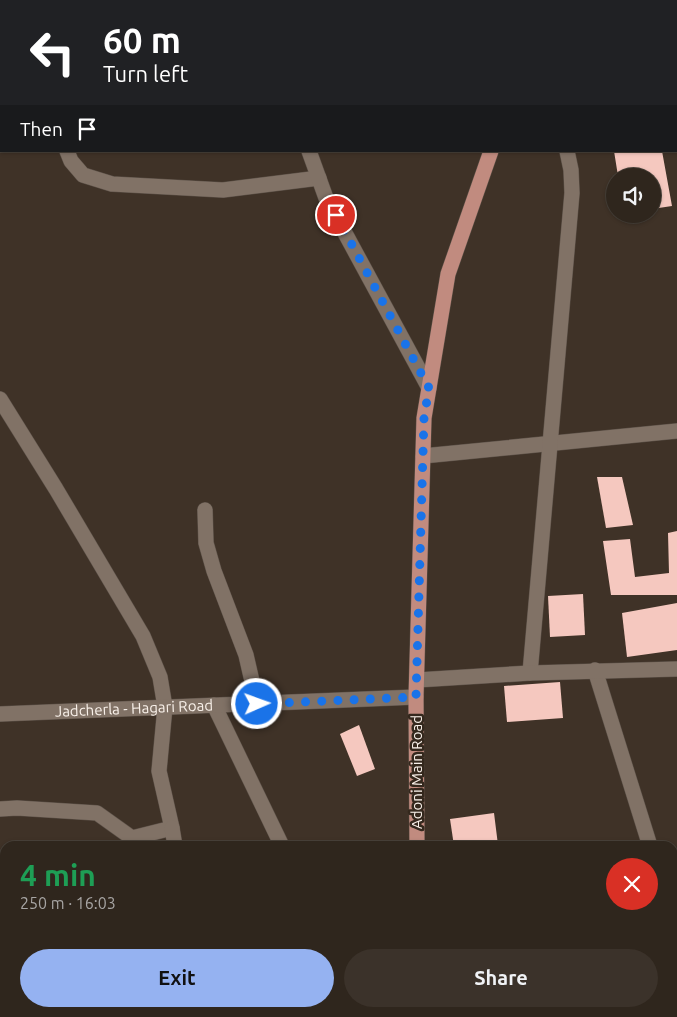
<!DOCTYPE html>
<meta charset="utf-8">
<style>
:root{--surface:#2f261d;--page:#3b322a;--text:#f1f3f6;--muted:#a7a5a4;--line:#4a433b;--accent:#95b2f1}
body{margin:0;font-family:Ubuntu,sans-serif;background:var(--page);color:var(--text);height:100vh;display:flex;flex-direction:column;font-size:19px;white-space:nowrap}
*{box-sizing:border-box;margin:0}
p{font-size:16px;color:var(--muted)}
.icon{flex:none;width:28px;height:28px;fill:none;stroke:currentColor;stroke-width:2;stroke-linecap:round;stroke-linejoin:round}
.map{position:relative;flex:1;overflow:hidden}
.details{position:absolute;left:0px;top:841px;width:678px;height:176px;display:flex;flex-direction:column;background:var(--surface);border-radius:15px 15px 0 0;box-shadow:0 1px 4px #0004,0 0 0 1px var(--line)}
.details>*{flex:none}
.guide{position:absolute;left:0px;top:0px;width:678px;height:152px;box-shadow:0 1px 4px #0004,0 0 0 1px var(--line);background:#202124;color:#fff;overflow:hidden}
.fabs{position:absolute;left:606px;top:168px;display:grid;gap:10px}
.fabs a{display:grid;place-items:center;width:55px;height:55px;border-radius:50%;background:var(--surface);box-shadow:0 1px 4px #0004,0 0 0 1px var(--line);font-size:25px}
.pin{position:absolute;display:grid;place-items:center;width:42px;height:42px;color:#fff;margin:-21px;border:2px solid #fff;border-radius:50%;box-shadow:0 1px 5px #0007}
.me{position:absolute;width:55px;margin:-28px;rotate:88deg;stroke-linejoin:round;filter:drop-shadow(0 0 4px #0008)}
.turn{display:flex;align-items:center;gap:18px;height:105px;padding:0 20px;font-size:22px}
.turn .icon{width:65px;height:65px;stroke-width:2.5}
.turn b{display:block;font-size:35px;line-height:42px}
.then{display:flex;align-items:center;height:48px;padding:0 20px;background:#0003;gap:10px;font-size:19px}
.round{display:grid;place-items:center;flex:none;width:52px;height:52px;border-radius:26px;background:var(--page)}
.headline{display:flex;align-items:center;justify-content:space-between;height:85px;padding:0 20px}
h1{font-size:30px;font-weight:600;line-height:38px;color:#1e9e55}
.action{display:flex;gap:10px;margin-top:auto;padding:10px 20px}
.action a{flex:1;height:58px;border-radius:30px;background:var(--accent);color:#111;font-size:20px;font-weight:600;line-height:58px;text-align:center}
.action a+a{background:var(--page);color:var(--text)}
.map>svg:first-child{display:block}
.building{fill:#f5c8bf}
.lines{fill:none;stroke-linecap:round;stroke-linejoin:round}
.minor-casing{stroke:#5c5148;stroke-width:16}
.major-casing{stroke:#5c5148;stroke-width:16}
.minor{stroke:#817266;stroke-width:15}
.major{stroke:#c18b7f;stroke-width:15}
.route{stroke:#1a73e8;stroke-width:9;stroke-dasharray:0 16.2}
.labels{text-anchor:middle;stroke-width:5;stroke-linejoin:round;paint-order:stroke}
.street-label{font-size:15px;fill:#f9f1ea;stroke:#34281d}
</style>
<div class="map">
<svg width="677" height="1017" viewBox="0 0 677 1017">
<rect width="100%" height="100%" fill="#3f3227"/>
<g class="building">
<path d="M614,151H662L672,206L652,209V176H618Z"/>
<path d="M597,477H622L633,525L606,528Z"/>
<path d="M677,531V595H611L603,541L630,539L635,577L669,573L668,533Z"/>
<path d="M583,594L585,635L550,637L548,596Z"/>
<path d="M677,603V650L627,657L622,613Z"/>
<path d="M560,682L563,718L507,722L504,686Z"/>
<path d="M359,725L375,769L357,776L340,734Z"/>
<path d="M494,813L498,845L454,846L450,819Z"/>
</g>
<g class="lines">
<defs>
<g id="minor">
<path d="M254,0L255,1"/>
<path d="M93,1V0"/>
<path d="M676,108H677"/>
<path d="M67,151L71,161L83,175L112,184L223,190L319,178"/>
<path d="M309,151L326,198L429,388"/>
<path d="M0,399L56,489L143,636L160,677L165,707L159,771L172,828L132,838L97,813L17,808L0,809"/>
<path d="M423,456L677,431"/>
<path d="M205,510L206,543L214,571L246,655L257,703"/>
<path d="M595,670L650,846"/>
<path d="M530,673L572,193L571,170L567,151"/>
<path d="M417,680L530,673L677,669"/>
<path d="M214,705L282,846"/>
<path id="s1" d="M0,714L416,697"/>
<path d="M172,828L175,846"/>
<path d="M672,918L677,932"/>
<path d="M207,1012L208,1017"/>
<path d="M391,1012L395,1017"/>
<path d="M46,1017L49,1012"/>
</g>
<g id="major">
<path d="M551,1L552,0"/>
<path d="M417,846L416,697L424,418L448,274L491,151"/>
<path d="M417,1012V1017"/>
</g>
</defs>
<use href="#minor" class="minor-casing"/>
<use href="#major" class="major-casing"/>
<use href="#minor" class="minor"/>
<use href="#major" class="major"/>
</g>
<g class="lines">
<path class="route" d="M257,704L416,697L424,418L429,388L336,215"/>
</g>
<g class="labels">
<g class="street-label">
<text dy="5" stroke="none"><textPath href="#s1" startOffset="134">Jadcherla - Hagari Road</textPath></text>
<text transform="translate(417 772) rotate(-90)" y="5">Adoni Main Road</text>
</g>
</g>
</svg>
<div class="fabs">
<a><svg class="icon" aria-label="sound" viewBox="0 0 24 24"><path d="M4 9h4l5-4v14l-5-4H4zM17 9q2 3 0 6"/></svg></a>
</div>
<div class="pin" style="left:336px;top:215px;background:#d93025"><svg class="icon" aria-label="arrive" viewBox="0 0 24 24"><path d="M6 21V4h12l-3 4 3 4H6"/></svg></div>
<svg class="me" style="left:257px;top:704px" viewBox="-20 -20 40 40"><circle r="17" fill="#1a73e8" stroke="#fff" stroke-width="3"/><path d="M0-11L8 9 0 5-8 9z" fill="#fff"/></svg>
<div class="guide">
<div class="turn"><svg class="icon" aria-label="left" viewBox="0 0 24 24"><path d="M17 20v-9H6M10 6l-5 5 5 5"/></svg><div><b>60 m</b>Turn left</div></div>
<div class="then">Then<svg class="icon" aria-label="arrive" viewBox="0 0 24 24"><path d="M6 21V4h12l-3 4 3 4H6"/></svg></div>
</div>
<section class="details">
<div class="headline"><div><h1>4 min</h1><p>250 m · 16:03</p></div><a class="round" style="background:#d93025;color:#fff"><svg class="icon" aria-label="close" viewBox="0 0 24 24"><path d="M6 6l12 12M18 6L6 18"/></svg></a></div>
<div class="action"><a>Exit</a><a>Share</a></div>
</section>
</div>
